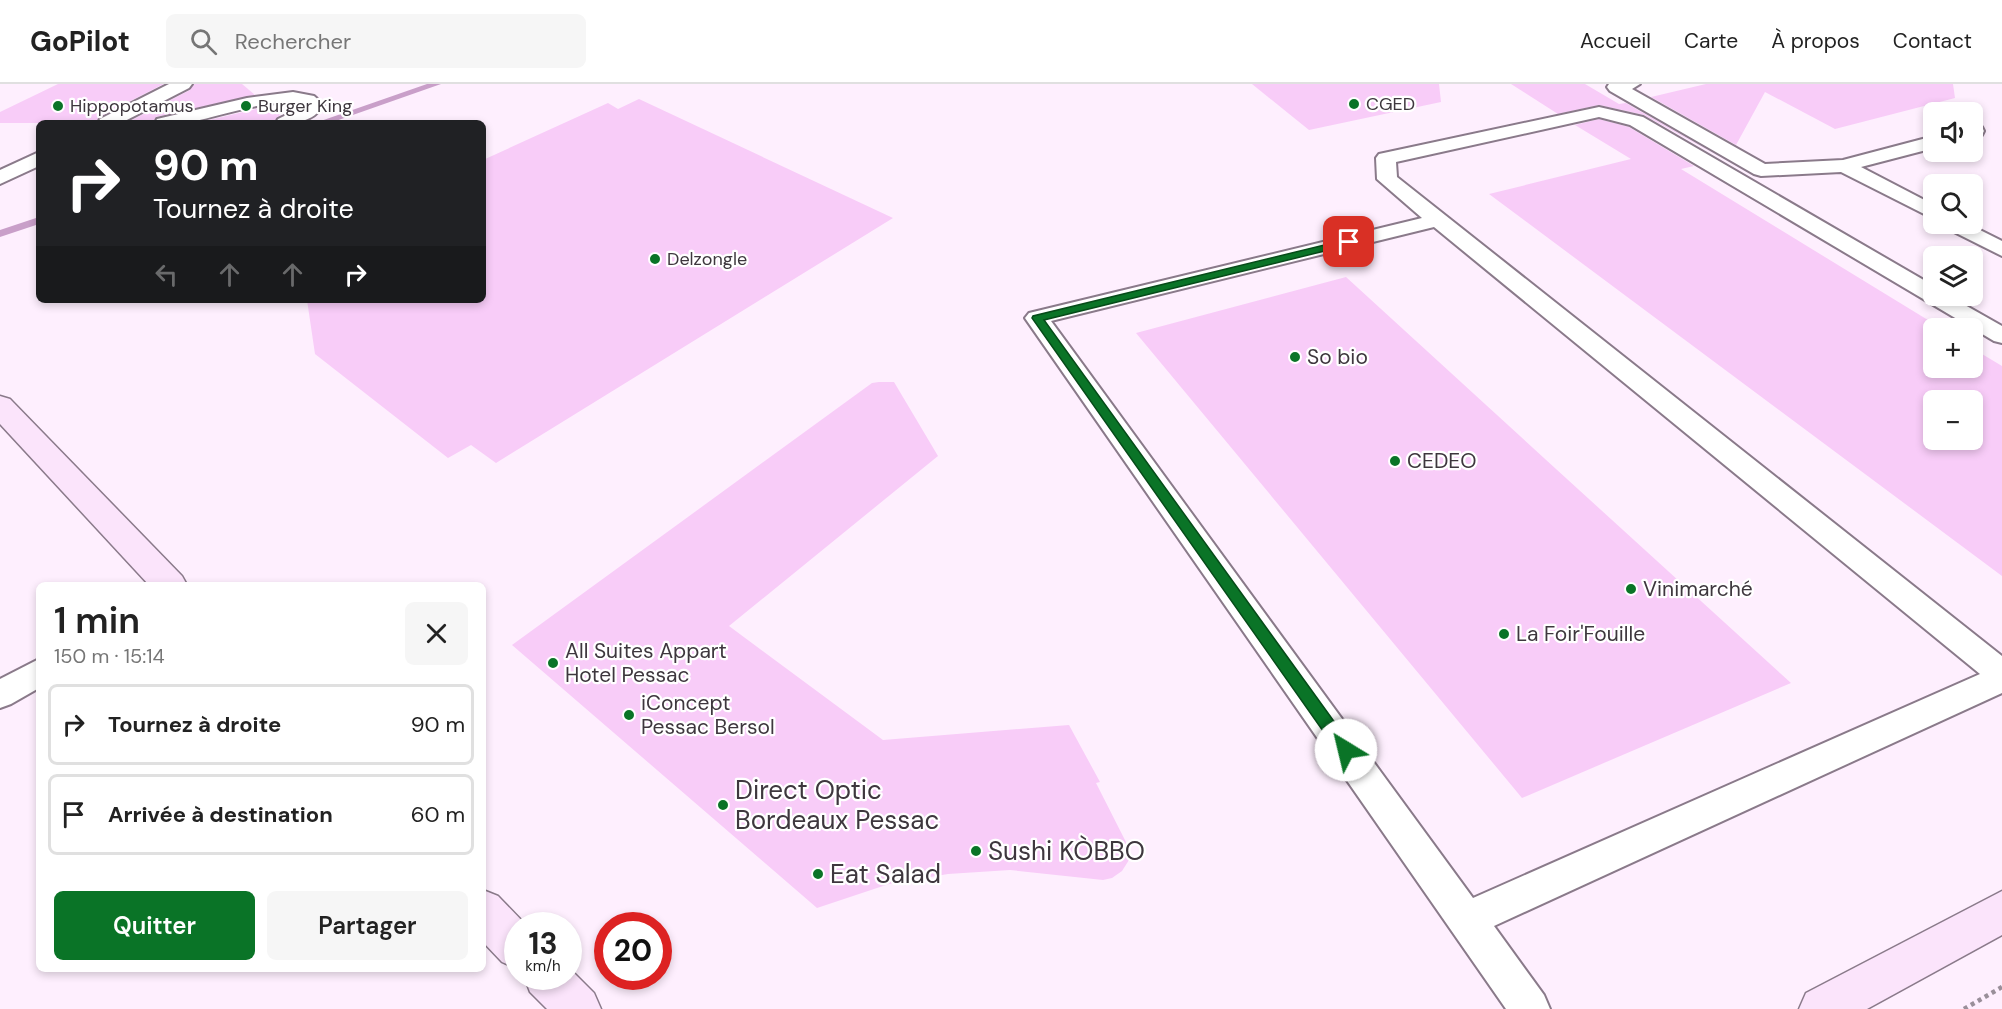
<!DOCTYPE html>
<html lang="fr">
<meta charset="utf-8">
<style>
:root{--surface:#fff;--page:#f6f6f6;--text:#222;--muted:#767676;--line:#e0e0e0;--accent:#0a7427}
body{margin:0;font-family:"DM Sans",sans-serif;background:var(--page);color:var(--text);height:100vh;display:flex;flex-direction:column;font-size:22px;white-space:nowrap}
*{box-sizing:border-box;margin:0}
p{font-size:20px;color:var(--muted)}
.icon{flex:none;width:33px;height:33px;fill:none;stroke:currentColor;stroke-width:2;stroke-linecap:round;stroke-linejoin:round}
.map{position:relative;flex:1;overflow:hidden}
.side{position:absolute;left:36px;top:498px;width:450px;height:390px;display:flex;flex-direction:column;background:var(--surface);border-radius:9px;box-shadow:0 3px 9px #0003}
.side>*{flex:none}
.top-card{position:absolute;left:36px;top:36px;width:450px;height:183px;border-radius:9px;box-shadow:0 3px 9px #0003;background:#202124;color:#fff;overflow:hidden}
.controls{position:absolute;left:1923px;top:18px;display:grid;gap:12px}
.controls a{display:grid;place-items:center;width:60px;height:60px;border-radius:9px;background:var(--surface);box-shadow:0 3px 9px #0003;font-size:30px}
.speed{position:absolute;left:504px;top:828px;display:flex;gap:12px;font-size:30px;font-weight:700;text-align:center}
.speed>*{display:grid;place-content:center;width:78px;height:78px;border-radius:50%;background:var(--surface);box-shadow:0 3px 9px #0003;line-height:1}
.speed small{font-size:15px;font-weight:400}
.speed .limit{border:9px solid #d22;background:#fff;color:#111}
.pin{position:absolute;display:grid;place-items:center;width:51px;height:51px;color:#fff;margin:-26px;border-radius:12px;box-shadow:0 3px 9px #0006}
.me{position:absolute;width:66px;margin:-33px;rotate:324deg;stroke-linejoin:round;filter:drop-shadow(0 0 4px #0008)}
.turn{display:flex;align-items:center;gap:21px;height:126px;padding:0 18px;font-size:27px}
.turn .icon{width:78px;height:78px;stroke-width:2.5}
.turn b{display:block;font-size:42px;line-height:51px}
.lanes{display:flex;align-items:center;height:57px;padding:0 18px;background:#0003;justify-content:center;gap:30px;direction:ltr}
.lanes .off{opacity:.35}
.round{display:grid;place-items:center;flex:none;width:63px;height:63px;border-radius:9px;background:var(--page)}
.headline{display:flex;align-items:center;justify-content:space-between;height:102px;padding:0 18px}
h1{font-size:36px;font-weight:600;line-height:45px}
.button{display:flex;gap:12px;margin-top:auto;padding:12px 18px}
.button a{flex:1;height:69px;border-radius:9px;background:var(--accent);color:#fff;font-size:24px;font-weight:600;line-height:69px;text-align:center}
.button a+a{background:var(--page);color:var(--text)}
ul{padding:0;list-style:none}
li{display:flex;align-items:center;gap:18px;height:81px;margin:0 12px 9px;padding:0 6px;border:3px solid var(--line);border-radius:9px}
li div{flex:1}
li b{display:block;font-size:22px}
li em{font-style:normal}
header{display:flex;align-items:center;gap:36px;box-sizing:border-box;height:84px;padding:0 30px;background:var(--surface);border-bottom:2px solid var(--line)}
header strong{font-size:28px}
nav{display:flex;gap:33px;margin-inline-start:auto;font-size:21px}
.search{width:420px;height:54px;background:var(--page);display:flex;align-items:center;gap:15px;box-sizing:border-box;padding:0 21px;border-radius:9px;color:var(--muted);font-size:22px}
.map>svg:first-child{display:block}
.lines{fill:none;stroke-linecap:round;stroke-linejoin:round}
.stream{fill:#c99fc9;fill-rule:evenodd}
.building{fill:#f8ccf8;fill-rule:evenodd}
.lane-casing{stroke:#8a7a8a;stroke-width:4}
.secondary-casing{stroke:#8a7a8a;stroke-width:3}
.path{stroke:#9a8f9a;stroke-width:4.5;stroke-dasharray:4 4;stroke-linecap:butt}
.lane{fill:#fff;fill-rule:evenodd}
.secondary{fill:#fbe4fb;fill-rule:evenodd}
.route{fill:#0a7427;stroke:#064b19;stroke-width:1.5}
.poi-dot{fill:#0a7427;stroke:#fff;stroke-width:2}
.labels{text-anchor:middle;stroke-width:4.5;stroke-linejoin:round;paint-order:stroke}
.far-poi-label{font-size:18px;fill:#3e373e;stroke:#fff;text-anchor:start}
.poi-label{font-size:21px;fill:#3e373e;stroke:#fff;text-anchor:start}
.near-poi-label{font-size:26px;fill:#3e373e;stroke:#fff;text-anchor:start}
</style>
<header>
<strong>GoPilot</strong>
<div class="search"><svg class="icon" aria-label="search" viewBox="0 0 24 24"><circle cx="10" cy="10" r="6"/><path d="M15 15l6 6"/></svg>Rechercher</div>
<nav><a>Accueil</a><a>Carte</a><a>À propos</a><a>Contact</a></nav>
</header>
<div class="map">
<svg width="2002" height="925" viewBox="0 0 2002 925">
<rect width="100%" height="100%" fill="#feeffe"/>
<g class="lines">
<g class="stream">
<path d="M427,0H441L330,39H315Z"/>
<path d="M39,133V140L0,153V146Z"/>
</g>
</g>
<g class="building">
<path d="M58,0H164L99,33L96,39H0V28Z"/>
<path d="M194,0H242L255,11L156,33L153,39H126L190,6Z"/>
<path d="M1252,0H1439L1441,18L1309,46Z"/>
<path d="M1511,0H1585L1619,20L1626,19L1722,74L1644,31L1599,21L1558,30Z"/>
<path d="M1706,0H1953L1955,14L1835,45L1765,8L1736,61L1651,13Z"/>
<path d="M639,15L893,134L496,379L471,361L448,374L315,270L307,216H483V76L608,19L618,25Z"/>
<path d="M269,22L280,31L274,39H196Z"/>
<path d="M1599,35L1629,43L1694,82L1681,85L1941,244H1934V284H1972V264L2002,282V492L1489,110L1631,75L1575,41ZM1934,316H1972V356H1934Z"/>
<path d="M1346,193L1556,385L1791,599L1522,714L1136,249Z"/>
<path d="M879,298H894L938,372L729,542L883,656L1069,641L1100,698L1096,699L1129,764V776L1122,787L1112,794L1103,796L1010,786L948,790L889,800L817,824L512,561L872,299Z"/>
</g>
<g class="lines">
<defs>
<g id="lane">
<path d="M169,0H192L189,4L121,39H98L100,35Z"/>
<path d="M1609,0H1640L1632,5L1765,80L1843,76L1934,52V64L1861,83L1934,121V135L1841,88L1761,92L1754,90L1610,7L1607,3Z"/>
<path d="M293,8L314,12L324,21C312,39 296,39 276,39L278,35L305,22C279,9 212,36 183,39C174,40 164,39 155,39L157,35L247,14Z"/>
<path d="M1599,23L1643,33L1934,202V212H1949L2002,242V259L1994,257L1630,41L1599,33L1396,78L1397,93L2002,572V609L1494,842L1544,911L1550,925H1506L1025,234L1029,229L1422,134L1377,95L1376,74L1379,70ZM1434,143L1980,590L1473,814L1051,237Z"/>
<path d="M1972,42L1982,43L1984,47L1982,51L1972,54Z"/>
<path d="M39,68V82L0,100V86Z"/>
<path d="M1943,140H1968L2002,157V172L1946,144Z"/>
<path d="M39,575V604L11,620L0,624V595Z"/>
</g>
<g id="secondary">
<path d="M0,312L10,315L182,492L187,501H149L0,340Z"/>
<path d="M483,806L498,812L527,842H518V885L502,878L483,858Z"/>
<path d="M2002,807V851L1867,925H1799L1806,909Z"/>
<path d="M568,883L594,909L601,925H547L530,908L524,892H568Z"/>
</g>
</defs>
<use href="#lane" class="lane-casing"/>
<use href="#secondary" class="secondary-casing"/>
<path class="path" d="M1964,925L2002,903"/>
<use href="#lane" class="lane"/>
<use href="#secondary" class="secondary"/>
</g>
<path class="route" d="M1349,155L1354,158L1353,160L1044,236L1351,661L1354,666L1351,671L1346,673L1340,671L1032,234L1033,232Z"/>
<g class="poi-dot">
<circle cx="1354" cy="20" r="6"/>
<circle cx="58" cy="22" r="6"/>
<circle cx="246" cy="22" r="6"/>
<circle cx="655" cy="175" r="6"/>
<circle cx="1295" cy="273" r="6"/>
<circle cx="1395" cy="377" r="6"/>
<circle cx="1631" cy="505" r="6"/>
<circle cx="1504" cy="550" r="6"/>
<circle cx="553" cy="579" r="6"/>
<circle cx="629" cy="631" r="6"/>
<circle cx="723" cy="721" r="6"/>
<circle cx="976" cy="767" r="6"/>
<circle cx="818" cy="790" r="6"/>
</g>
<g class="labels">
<g class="far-poi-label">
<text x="1366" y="26">CGED</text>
<text x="70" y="28">Hippopotamus</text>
<text x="258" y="28">Burger King</text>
<text x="667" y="181">Delzongle</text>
</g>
<g class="poi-label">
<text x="1307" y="280">So bio</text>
<text x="1407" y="384">CEDEO</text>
<text x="1643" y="512">Vinimarché</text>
<text x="1516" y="557">La Foir'Fouille</text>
<text x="565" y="574">All Suites Appart<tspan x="565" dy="24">Hotel Pessac</tspan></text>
<text x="641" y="626">iConcept<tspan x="641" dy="24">Pessac Bersol</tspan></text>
</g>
<g class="near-poi-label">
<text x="735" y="715">Direct Optic<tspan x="735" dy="30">Bordeaux Pessac</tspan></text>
<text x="988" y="776">Sushi KÒBBO</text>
<text x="830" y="799">Eat Salad</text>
</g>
</g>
</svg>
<div class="controls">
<a><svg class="icon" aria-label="sound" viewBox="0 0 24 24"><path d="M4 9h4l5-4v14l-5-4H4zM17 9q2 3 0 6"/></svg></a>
<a><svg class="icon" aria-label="search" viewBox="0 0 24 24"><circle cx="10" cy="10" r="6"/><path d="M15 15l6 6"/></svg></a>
<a><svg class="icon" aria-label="layers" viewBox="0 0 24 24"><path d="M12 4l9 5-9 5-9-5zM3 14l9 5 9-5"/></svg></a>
<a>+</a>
<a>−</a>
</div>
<div class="speed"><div>13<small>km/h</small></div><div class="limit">20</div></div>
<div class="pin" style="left:1349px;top:158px;background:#d93025"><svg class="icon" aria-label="arrive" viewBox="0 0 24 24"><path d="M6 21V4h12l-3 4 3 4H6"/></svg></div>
<svg class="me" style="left:1346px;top:666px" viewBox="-20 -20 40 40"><circle r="19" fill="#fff"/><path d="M0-13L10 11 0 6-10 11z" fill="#0a7427"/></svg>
<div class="top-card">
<div class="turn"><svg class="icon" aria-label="right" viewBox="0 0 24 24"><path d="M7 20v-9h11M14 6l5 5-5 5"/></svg><div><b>90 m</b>Tournez à droite</div></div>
<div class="lanes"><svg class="icon off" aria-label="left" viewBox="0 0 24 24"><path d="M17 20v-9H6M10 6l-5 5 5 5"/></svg><svg class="icon off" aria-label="ahead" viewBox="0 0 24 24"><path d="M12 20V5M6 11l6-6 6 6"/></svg><svg class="icon off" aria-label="ahead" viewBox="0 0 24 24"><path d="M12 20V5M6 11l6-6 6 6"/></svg><svg class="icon" aria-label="right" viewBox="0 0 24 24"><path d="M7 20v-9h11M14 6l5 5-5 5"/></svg></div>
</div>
<section class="side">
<div class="headline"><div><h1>1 min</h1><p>150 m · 15:14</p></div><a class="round"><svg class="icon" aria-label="close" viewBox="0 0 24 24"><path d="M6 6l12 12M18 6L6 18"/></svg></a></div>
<ul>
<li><svg class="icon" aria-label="right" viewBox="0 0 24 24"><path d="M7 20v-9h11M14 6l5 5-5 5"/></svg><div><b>Tournez à droite</b></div><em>90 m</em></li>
<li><svg class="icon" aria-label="arrive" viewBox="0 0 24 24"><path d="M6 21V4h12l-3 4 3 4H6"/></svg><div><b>Arrivée à destination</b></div><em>60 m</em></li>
</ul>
<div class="button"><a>Quitter</a><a>Partager</a></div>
</section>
</div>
